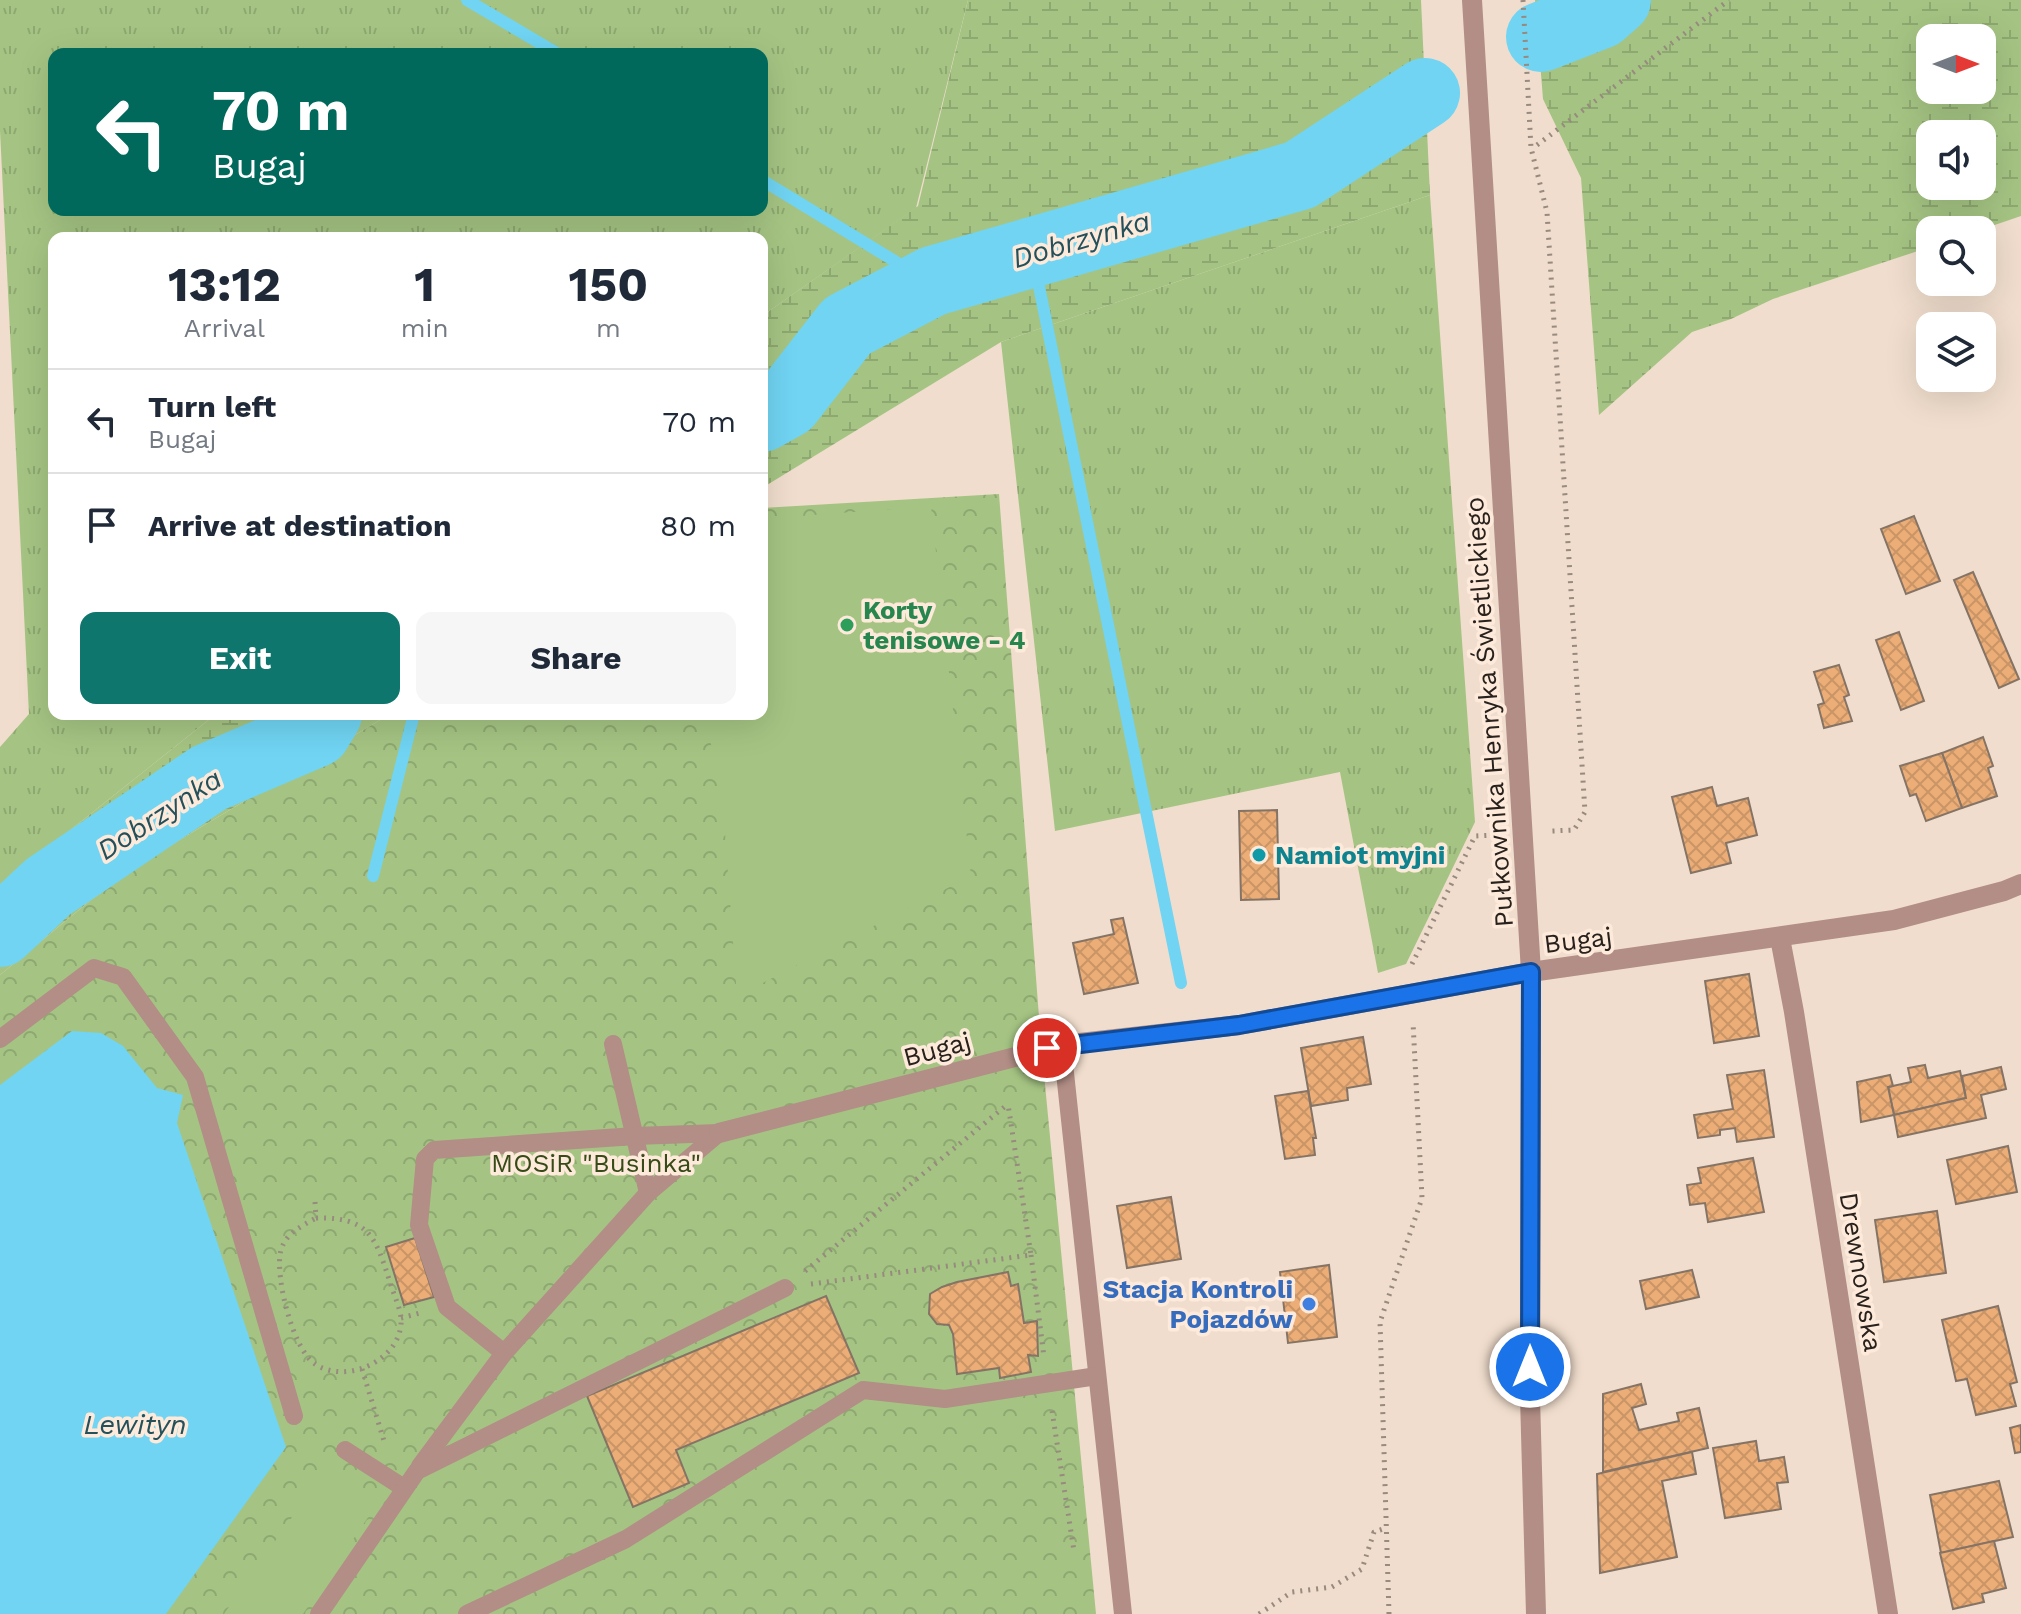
<!DOCTYPE html>
<meta charset="utf-8">
<style>
:root{--surface:#fff;--page:#f6f6f7;--text:#1f2937;--muted:#747a83;--line:#e0e1e3;--accent:#0f766e}
body{margin:0;font-family:"Work Sans",sans-serif;background:var(--page);color:var(--text);height:100vh;display:flex;flex-direction:column;font-size:30px;white-space:nowrap}
*{box-sizing:border-box;margin:0}
p{font-size:26px;color:var(--muted)}
.icon{flex:none;width:44px;height:44px;fill:none;stroke:currentColor;stroke-width:2;stroke-linecap:round;stroke-linejoin:round}
.map{position:relative;flex:1;overflow:hidden}
.sheet{position:absolute;left:48px;top:232px;width:720px;height:488px;display:flex;flex-direction:column;background:var(--surface);border-radius:16px;box-shadow:0 8px 32px #0002}
.sheet>*{flex:none}
.banner{position:absolute;left:48px;top:48px;width:720px;height:168px;border-radius:16px;box-shadow:0 8px 32px #0002;background:#00695c;color:#fff;overflow:hidden}
.needle{width:52px;rotate:90deg}
.tools{position:absolute;left:1916px;top:24px;display:grid;gap:16px}
.tools a{display:grid;place-items:center;width:80px;height:80px;border-radius:16px;background:var(--surface);box-shadow:0 8px 32px #0002;font-size:40px}
.pin{position:absolute;display:grid;place-items:center;width:68px;height:68px;color:#fff;margin:-34px;border:4px solid #fff;border-radius:50%;box-shadow:0 2px 8px #0007}
.me{position:absolute;width:88px;margin:-44px;rotate:0deg;stroke-linejoin:round;filter:drop-shadow(0 0 6px #0008)}
.turn{display:flex;align-items:center;gap:28px;height:168px;padding:0 32px;font-size:36px}
.turn .icon{width:104px;height:104px;stroke-width:2.5}
.turn b{display:block;font-size:56px;line-height:68px}
.eta{display:flex;justify-content:space-evenly;align-items:center;height:136px;text-align:center}
.eta b{font-size:48px;font-weight:700;line-height:56px}
.cta{display:flex;gap:16px;margin-top:auto;padding:16px 32px}
.cta a{flex:1;height:92px;border-radius:16px;background:var(--accent);color:#fff;font-size:32px;font-weight:700;line-height:92px;text-align:center}
.cta a+a{background:var(--page);color:var(--text)}
ul{padding:0;list-style:none}
li{display:flex;align-items:center;gap:24px;height:104px;padding:0 32px;border-top:2px solid var(--line)}
li div{flex:1}
li b{display:block;font-size:30px}
li em{font-style:normal}
.map>svg:first-child{display:block}
.grass{fill:url(#grass-tufts);fill-rule:evenodd}
.wetland{fill:url(#wetland-marsh);fill-rule:evenodd}
.park{fill:url(#park-crowns)}
.pitch{fill:#a5c483}
.water{fill:#70d4f2}
.lines{fill:none;stroke-linecap:round;stroke-linejoin:round}
.stream{stroke:#70d4f2;stroke-width:12}
.river{stroke:#70d4f2;stroke-width:70}
.building{fill:url(#building-cross-hatch);stroke:#857466;stroke-width:2}
.path{stroke:#978a7f;stroke-width:5;stroke-dasharray:2 6;stroke-linecap:butt}
.service{stroke:#b28e86;stroke-width:18}
.minor{stroke:#b28e86;stroke-width:20}
.tertiary{stroke:#b28e86;stroke-width:20}
.route-casing{stroke:#114b97;stroke-width:20}
.route{stroke:#1a73e8;stroke-width:14}
.leisure-dot{fill:#2e9e5b;stroke:#fdeada;stroke-width:3}
.culture-dot{fill:#0f9aa8;stroke:#fdeada;stroke-width:3}
.shop-dot{fill:#3f7fe0;stroke:#fdeada;stroke-width:3}
.labels{text-anchor:middle;stroke-width:7;stroke-linejoin:round;paint-order:stroke}
.leisure-label{font-size:26px;font-weight:bold;fill:#27864d;stroke:#fdeada;text-anchor:start}
.street-label{font-size:26px;fill:#28211c;stroke:#fdeada}
.culture-label{font-size:26px;font-weight:bold;fill:#0d838f;stroke:#fdeada;text-anchor:start}
.park-label{font-size:26px;fill:#364b18;stroke:#fdeada}
.shop-label{font-size:26px;font-weight:bold;fill:#366cbe;stroke:#fdeada;text-anchor:end}
.water-label{font-size:28px;font-style:italic;fill:#24505c;stroke:#fdeada}
</style>
<div class="map">
<svg width="2021" height="1614" viewBox="0 0 2021 1614">
<defs>
<pattern id="grass-tufts" width="24" height="20" patternUnits="userSpaceOnUse" patternTransform="scale(2)"><rect width="24" height="20" fill="#a5c483"/><path d="M3 7l-1-3M5 7V3M7 7l1-3M15 17l-1-3M17 17v-4M19 17l1-3" fill="none" stroke="#8ea871"/></pattern>
<pattern id="wetland-marsh" width="20" height="14" patternUnits="userSpaceOnUse" patternTransform="scale(2)"><rect width="20" height="14" fill="#a5c483"/><path d="M1 5h8M5 5V1M11 12h8M15 12V8" fill="none" stroke="#8ea871"/></pattern>
<pattern id="park-crowns" width="20" height="18" patternUnits="userSpaceOnUse" patternTransform="scale(2)"><rect width="20" height="18" fill="#a5c483"/><path d="M2 6a3 3 0 1 1 6 0M12 15a3 3 0 1 1 6 0" fill="none" stroke="#8ea871"/></pattern>
<pattern id="building-cross-hatch" width="8" height="8" patternUnits="userSpaceOnUse" patternTransform="scale(2)"><rect width="8" height="8" fill="#ecad76"/><path d="M0 0l8 8M0 8l8-8" fill="none" stroke="#ca9566"/></pattern>
</defs>
<rect width="100%" height="100%" fill="#f0ddcd"/>
<g class="grass">
<path d="M0,0H968L916,208L762,316V238H54V714H216L0,886V747L29,714L0,131ZM54,54H762V210H54Z"/>
<path d="M1430,195L1475,822L1406,964L1378,973L1340,772L1055,831L1001,342Z"/>
</g>
<g class="wetland">
<path d="M968,0H1421L1430,195L1001,342L762,488V316L918,206Z"/>
<path d="M1535,0H2021V216L1980,230H1930V247L1773,299L1731,319L1692,332L1599,415L1581,178L1543,99ZM1930,38H1982V90H1930ZM1930,134H1982V186H1930Z"/>
<path d="M216,714H390L156,854L91,900L0,975V886Z"/>
</g>
<path class="park" d="M999,494L1041,1043L1096,1614H0V975L91,900L156,854L390,714H762V508Z"/>
<g class="pitch">
<path d="M931,506L971,876L737,996L720,765L700,719L621,721V714H762V519Z"/>
<path d="M323,1473L377,1504L303,1614H224Z"/>
</g>
<path class="water" d="M72,1031L101,1033L123,1046L157,1088L183,1095L177,1123L286,1447L166,1614H0V1085Z"/>
<g class="lines">
<g class="stream">
<path d="M467,0L558,54"/>
<path d="M762,180L911,271L933,281"/>
<path d="M1032,252L1181,983"/>
<path d="M373,876L414,714"/>
</g>
<g class="river">
<path d="M1541,37L1600,14L1616,0"/>
<path d="M762,417L787,403L847,326L933,281L1300,175L1425,93"/>
<path d="M0,932L48,887L209,778L316,732L327,714"/>
</g>
</g>
<g class="building">
<path d="M1914,516L1940,581L1906,594L1881,529Z"/>
<path d="M1973,572L2019,679L1999,688L1954,580Z"/>
<path d="M1899,632L1924,701L1901,710L1876,640Z"/>
<path d="M1839,665L1849,695L1844,697L1852,721L1824,728L1818,705L1824,703L1814,672Z"/>
<path d="M1983,737L1993,766L1988,768L1997,796L1962,808L1942,753Z"/>
<path d="M1942,753L1962,808L1926,821L1916,794L1910,796L1900,766Z"/>
<path d="M1712,787L1717,806L1748,798L1757,835L1726,843L1731,863L1691,873L1672,797Z"/>
<path d="M1277,810L1279,899L1241,900L1239,811Z"/>
<path d="M1123,918L1138,983L1084,994L1073,943L1114,934L1111,920Z"/>
<path d="M1749,974L1759,1036L1714,1043L1705,981Z"/>
<path d="M1363,1037L1371,1084L1347,1088L1348,1100L1311,1106L1301,1048Z"/>
<path d="M1925,1065L1928,1078L1960,1071L1966,1098L1894,1115L1888,1087L1911,1082L1908,1068Z"/>
<path d="M2001,1067L2006,1089L1981,1095L1986,1118L1898,1137L1894,1115L1966,1098L1962,1076Z"/>
<path d="M1764,1070L1774,1137L1737,1142L1735,1128L1720,1130V1135L1698,1138L1694,1115L1733,1109L1727,1075Z"/>
<path d="M1890,1075L1893,1086L1888,1087L1894,1115L1861,1122L1857,1082Z"/>
<path d="M1308,1091L1316,1138H1313L1315,1155L1285,1159L1275,1096Z"/>
<path d="M2008,1146L2017,1192L1956,1204L1947,1160Z"/>
<path d="M1753,1158L1764,1212L1708,1222L1705,1203L1690,1205L1687,1185L1701,1183L1698,1168Z"/>
<path d="M1171,1197L1181,1259L1127,1268L1117,1206Z"/>
<path d="M1937,1211L1946,1273L1884,1282L1875,1220Z"/>
<path d="M415,1238L434,1297L404,1305L386,1247Z"/>
<path d="M1329,1265L1337,1337L1288,1343L1280,1272Z"/>
<path d="M1692,1270L1699,1297L1646,1309L1640,1281Z"/>
<path d="M1008,1272L1011,1286L1018,1284L1024,1323L1037,1321L1038,1356L1028,1355L1031,1372L1000,1378L999,1368L957,1374L953,1334L949,1325L937,1324L929,1314L930,1294L942,1287L957,1282Z"/>
<path d="M826,1296L859,1373L676,1450L689,1483L633,1507L587,1396Z"/>
<path d="M1998,1306L2017,1382L2010,1384L2016,1406L1976,1415L1967,1379L1956,1381L1942,1320Z"/>
<path d="M1641,1384L1646,1404L1632,1408L1639,1430L1679,1421L1677,1413L1699,1408L1708,1448L1603,1472V1394Z"/>
<path d="M2021,1425V1452L2015,1453L2010,1428Z"/>
<path d="M1756,1441L1759,1461L1784,1457L1788,1482L1777,1483L1781,1509L1725,1518L1713,1448Z"/>
<path d="M1692,1452L1696,1474L1662,1481L1677,1557L1600,1573L1597,1474Z"/>
<path d="M1999,1481L2013,1537L1941,1553L1930,1495Z"/>
<path d="M1994,1541L2006,1588L1982,1594L1984,1602L1953,1609L1940,1553Z"/>
</g>
<g class="lines">
<g class="path">
<path d="M1523,0L1531,148L1547,212L1585,812L1574,830L1552,831"/>
<path d="M1537,145L1729,0"/>
<path d="M1412,964L1475,836L1494,835"/>
<path d="M315,1202L316,1218"/>
<path d="M316,1218C369,1217 375,1236 390,1282C393,1293 400,1307 401,1318C404,1358 348,1386 315,1364C293,1350 274,1275 281,1250C286,1233 302,1226 316,1218Z"/>
<path d="M1031,1255L1044,1357"/>
<path d="M805,1271L1008,1104"/>
<path d="M811,1284L1031,1255L1008,1104"/>
<path d="M401,1318L420,1313"/>
<path d="M362,1369L384,1441"/>
<path d="M1052,1411L1074,1551"/>
<path d="M1259,1614L1292,1592L1332,1587L1362,1569L1374,1532L1386,1528"/>
<path d="M1389,1614L1380,1322L1422,1198L1413,1022"/>
</g>
<g class="service">
<path d="M0,1039L94,968L123,977L195,1077L294,1416"/>
<path d="M613,1044L648,1193"/>
<path d="M1062,1045L1123,1614"/>
<path d="M719,1133L648,1193L504,1353L447,1307L419,1225L425,1159L434,1150L635,1136Z"/>
<path d="M345,1450L404,1488"/>
<path d="M420,1466L504,1353"/>
<path d="M319,1614L417,1471L785,1288"/>
<path d="M467,1614L626,1539L863,1390L945,1399L1097,1376"/>
</g>
<g class="minor">
<path d="M1780,938L1794,1012L1888,1614"/>
<path d="M719,1133L1062,1045L1239,1025L1531,972L1894,920L2004,891L2021,884"/>
</g>
<path class="tertiary" d="M1472,0L1531,972L1530,1397L1536,1614"/>
</g>
<g class="lines">
<defs>
<path id="route" d="M1047,1048L1239,1025L1531,972L1530,1367"/>
</defs>
<use href="#route" class="route-casing"/>
<use href="#route" class="route"/>
</g>
<circle class="leisure-dot" cx="847" cy="625" r="8"/>
<circle class="culture-dot" cx="1259" cy="855" r="8"/>
<circle class="shop-dot" cx="1309" cy="1304" r="8"/>
<g class="labels">
<g class="leisure-label">
<text x="863" y="619">Korty<tspan x="863" dy="30">tenisowe - 4</tspan></text>
</g>
<g class="street-label">
<text transform="translate(1489 712) rotate(-94)" y="9">Pułkownika Henryka Świetlickiego</text>
<text transform="translate(1578 940) rotate(-7)" y="9">Bugaj</text>
<text transform="translate(937 1049) rotate(-15)" y="9">Bugaj</text>
<text transform="translate(1861 1272) rotate(81)" y="9">Drewnowska</text>
</g>
<g class="culture-label">
<text x="1275" y="864">Namiot myjni</text>
</g>
<g class="park-label">
<text x="596" y="1172">MOSiR "Businka"</text>
</g>
<g class="shop-label">
<text x="1293" y="1298">Stacja Kontroli<tspan x="1293" dy="30">Pojazdów</tspan></text>
</g>
<g class="water-label">
<text transform="translate(1081 239) rotate(-16)" y="10">Dobrzynka</text>
<text transform="translate(159 814) rotate(-33)" y="10">Dobrzynka</text>
<text x="135" y="1434">Lewityn</text>
</g>
</g>
</svg>
<div class="tools">
<a><svg class="needle" viewBox="-14 -14 28 28"><path d="M0-13l5 13h-10z" fill="#e53935"/><path d="M0 13l5-13h-10z" fill="#747a83"/></svg></a>
<a><svg class="icon" aria-label="sound" viewBox="0 0 24 24"><path d="M4 9h4l5-4v14l-5-4H4zM17 9q2 3 0 6"/></svg></a>
<a><svg class="icon" aria-label="search" viewBox="0 0 24 24"><circle cx="10" cy="10" r="6"/><path d="M15 15l6 6"/></svg></a>
<a><svg class="icon" aria-label="layers" viewBox="0 0 24 24"><path d="M12 4l9 5-9 5-9-5zM3 14l9 5 9-5"/></svg></a>
</div>
<div class="pin" style="left:1047px;top:1048px;background:#d93025"><svg class="icon" aria-label="arrive" viewBox="0 0 24 24"><path d="M6 21V4h12l-3 4 3 4H6"/></svg></div>
<svg class="me" style="left:1530px;top:1367px" viewBox="-20 -20 40 40"><circle r="17" fill="#1a73e8" stroke="#fff" stroke-width="3"/><path d="M0-11L8 9 0 5-8 9z" fill="#fff"/></svg>
<div class="banner">
<div class="turn"><svg class="icon" aria-label="left" viewBox="0 0 24 24"><path d="M17 20v-9H6M10 6l-5 5 5 5"/></svg><div><b>70 m</b>Bugaj</div></div>
</div>
<section class="sheet">
<div class="eta">
<div><b>13:12</b><p>Arrival</p></div>
<div><b>1</b><p>min</p></div>
<div><b>150</b><p>m</p></div>
</div>
<ul>
<li><svg class="icon" aria-label="left" viewBox="0 0 24 24"><path d="M17 20v-9H6M10 6l-5 5 5 5"/></svg><div><b>Turn left</b><p>Bugaj</p></div><em>70 m</em></li>
<li><svg class="icon" aria-label="arrive" viewBox="0 0 24 24"><path d="M6 21V4h12l-3 4 3 4H6"/></svg><div><b>Arrive at destination</b></div><em>80 m</em></li>
</ul>
<div class="cta"><a>Exit</a><a>Share</a></div>
</section>
</div>
